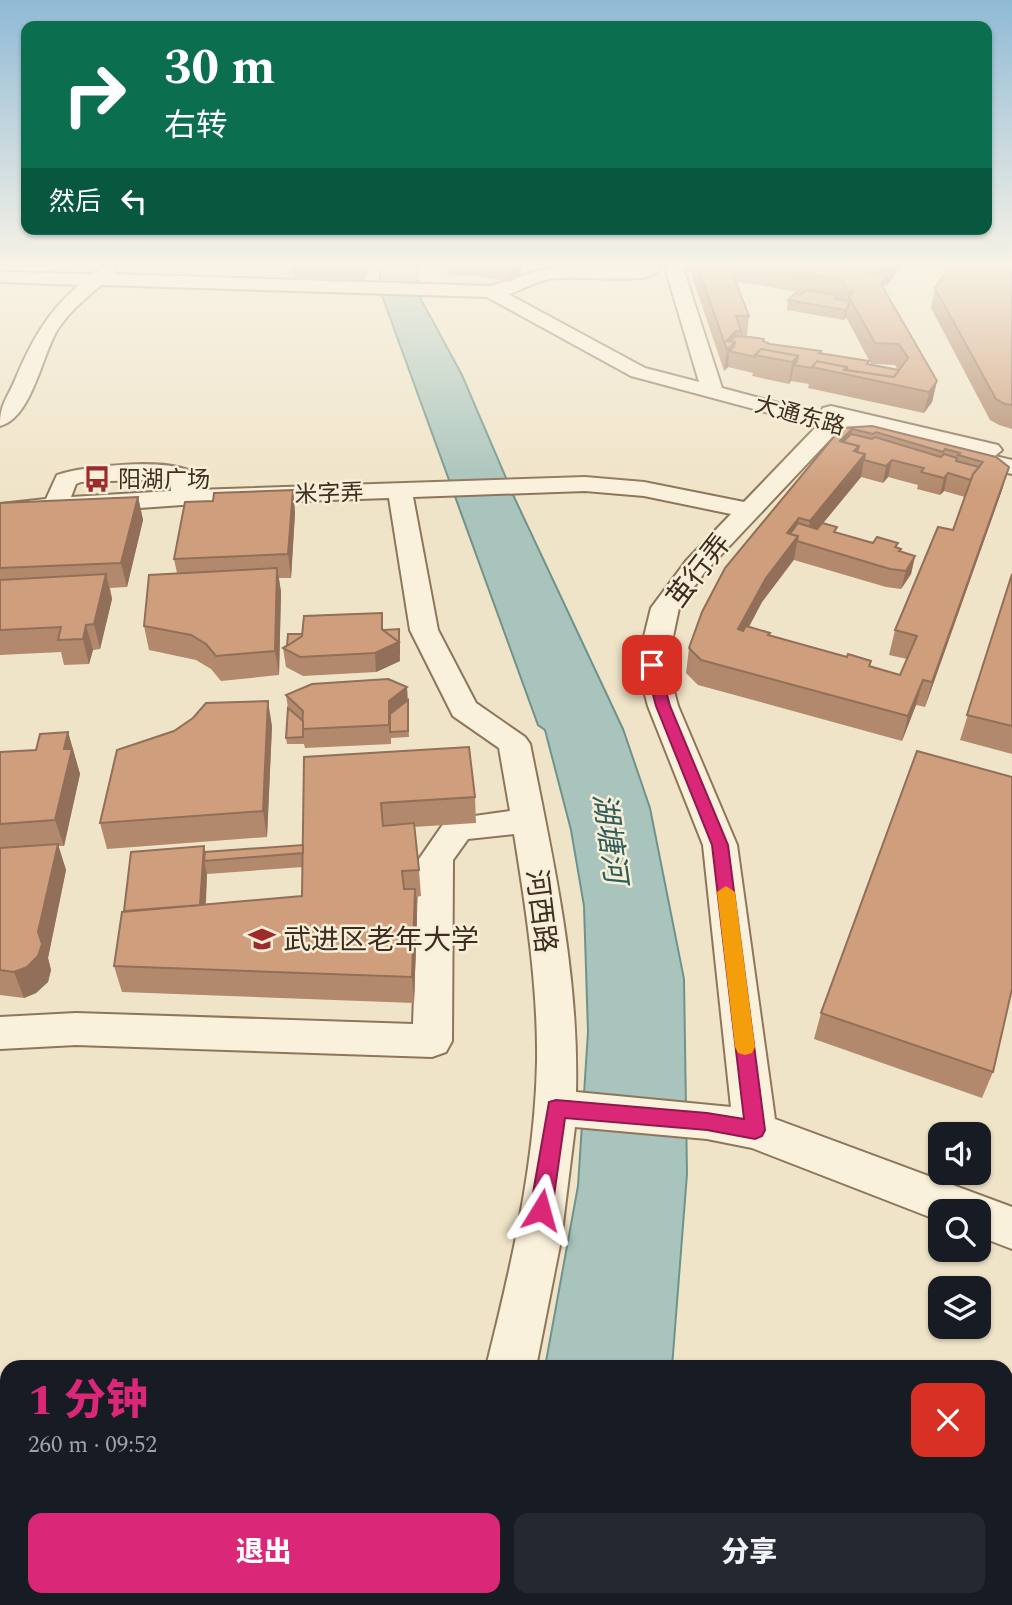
<!DOCTYPE html>
<html lang="zh">
<meta charset="utf-8">
<style>
:root{--surface:#171b24;--page:#242831;--text:#f1f3f6;--muted:#9ea1a6;--accent:#db2777}
body{margin:0;font-family:Spectral,"Noto Sans SC",serif;background:var(--page);color:var(--text);height:100vh;display:flex;flex-direction:column;font-size:26px;white-space:nowrap}
*{box-sizing:border-box;margin:0}
p{font-size:23px;color:var(--muted)}
.icon{flex:none;width:38px;height:38px;fill:none;stroke:currentColor;stroke-width:2;stroke-linecap:round;stroke-linejoin:round}
.map{position:relative;flex:1;overflow:hidden}
.side{position:absolute;left:0px;top:1360px;width:1013px;height:247px;display:flex;flex-direction:column;background:var(--surface);border-radius:21px 21px 0 0;box-shadow:0 2px 5px #0004}
.side>*{flex:none}
.top-card{position:absolute;left:21px;top:21px;width:971px;height:214px;border-radius:14px;box-shadow:0 2px 5px #0004;background:#0b6e4f;color:#fff;overflow:hidden}
.tools{position:absolute;left:928px;top:1122px;display:grid;gap:14px}
.tools a{display:grid;place-items:center;width:63px;height:63px;border-radius:14px;background:var(--surface);box-shadow:0 2px 5px #0004;font-size:35px}
.pin{position:absolute;display:grid;place-items:center;width:60px;height:60px;color:#fff;margin:-30px;border-radius:14px;box-shadow:0 4px 10px #0006}
.me{position:absolute;width:77px;margin:-38px;rotate:8deg;stroke-linejoin:round;filter:drop-shadow(0 0 5px #0008)}
.turn{display:flex;align-items:center;gap:24px;height:147px;padding:0 28px;font-size:32px}
.turn .icon{width:91px;height:91px;stroke-width:2.5}
.turn b{display:block;font-size:49px;line-height:60px}
.then{display:flex;align-items:center;height:66px;padding:0 28px;background:#0003;gap:14px;font-size:26px}
.round{display:grid;place-items:center;flex:none;width:74px;height:74px;border-radius:14px;background:var(--page)}
.head{display:flex;align-items:center;justify-content:space-between;height:119px;padding:0 28px}
h1{font-size:42px;font-weight:800;line-height:52px;color:var(--accent)}
.action{display:flex;gap:14px;margin-top:auto;padding:14px 28px}
.action a{flex:1;height:80px;border-radius:14px;background:var(--accent);color:#fff;font-size:28px;font-weight:800;line-height:80px;text-align:center}
.action a+a{background:var(--page);color:var(--text)}
.map>svg:first-child{display:block}
.water{fill:#a9c4bc;stroke:#6f938a;stroke-width:2}
.lines{fill:none;stroke-linecap:round;stroke-linejoin:round}
.minor-casing{stroke:#8d765c;stroke-width:4}
.major-casing{stroke:#5b4430;stroke-width:4}
.minor{fill:#faf1dc;fill-rule:evenodd}
.major{fill:#f3d9a0;fill-rule:evenodd}
.wall{fill:#b2896c;fill-rule:evenodd}
.shaded-wall{fill:#916f58}
.building{fill:#cf9f7d;stroke:#916f58;stroke-width:2;fill-rule:evenodd}
.route{fill:#db2777;stroke:#8e194d;stroke-width:2}
.slow{fill:#f59e0b}
.labels{text-anchor:middle;stroke-width:5;stroke-linejoin:round;paint-order:stroke}
.far-street-label{font-size:23px;fill:#3d2e20;stroke:#f7eed8}
.far-poi-label{font-size:23px;fill:#3d2e20;stroke:#f7eed8;text-anchor:start}
.street-label{font-size:28px;fill:#3d2e20;stroke:#f7eed8}
.poi-label{font-size:28px;fill:#3d2e20;stroke:#f7eed8;text-anchor:start}
.water-label{font-size:30px;font-style:italic;fill:#2f5d5a;stroke:#f7eed8}
</style>
<div class="map">
<svg width="1012" height="1605" viewBox="0 0 1012 1605">
<rect width="100%" height="100%" fill="#f0e4c8"/>
<g class="water">
<path d="M380,265H417V292L462,375L515,499L623,729L650,808L684,979L687,1174L672,1367H545L578,1186L588,1032L584,906L571,830L545,730L538,725L380,290Z"/>
<path d="M503,1600H647V1605H502Z"/>
</g>
<g class="lines">
<defs>
<g id="minor">
<path d="M641,265H659C658,270 659,271 654,274C635,285 572,273 545,280C532,283 521,291 508,294L645,368L699,382L666,271L670,265H688L684,271L722,388L820,414L823,408L831,406L998,445L1002,450L995,456L1012,460V474L954,460L950,455L957,449L862,427L860,434L852,436L837,432L704,573L679,608L667,665L678,706L737,845L775,1119L1012,1207V1249L978,1236V1211H940V1221L752,1148L707,1139L575,1127L561,1240L536,1367H486C511,1267 535,1165 537,1062C538,986 526,909 514,834L468,839L453,860L452,1041L446,1052L432,1057L76,1045L0,1049V1017L76,1013L413,1024L419,859L446,820L510,811L499,748L453,716L410,630L389,498L182,505L0,518V504L46,499L57,475C80,466 182,455 197,477L195,490L585,477L644,482L744,502L817,426L631,376L487,297L101,285C86,298 69,312 58,329C42,354 32,418 0,426C0,404 7,399 15,380C31,342 47,312 79,285L0,282V272L92,274L107,266L113,267L116,271L114,274L491,286L541,270L577,266ZM170,479L171,491L71,497L76,484L81,482ZM585,491L644,496L731,514L686,561L651,608L637,665L648,706L703,845L731,1107L576,1092C579,974 553,859 530,744L525,737L476,703L438,630L413,497Z"/>
<path d="M427,1600H483L482,1605H426Z"/>
</g>
<path id="major" d="M0,1554L7,1556V1600H79L82,1605H0Z"/>
</defs>
<use href="#minor" class="minor-casing"/>
<use href="#major" class="major-casing"/>
<use href="#minor" class="minor"/>
<use href="#major" class="major"/>
</g>
<g class="wall">
<path d="M367,265V272L364,280H294L293,270Z"/>
<path d="M447,265H522V275L509,282L479,276L447,275Z"/>
<path d="M691,265H902L887,285L884,286L883,288L937,381L932,402L924,413L808,388L809,384L791,381L789,384L752,376L753,373L728,367L724,371L690,270ZM735,281L804,293L788,300L787,310L844,320L846,317L871,364L895,365L898,370L869,364V361L821,354L770,344L747,336L749,316Z"/>
<path d="M1012,265V429L999,425L990,420L931,308L935,288Z"/>
<path d="M872,426L996,457L1002,490L925,707L916,705L902,741L698,685L686,673L689,648L841,428ZM861,477L883,483L888,477L918,485L917,489L940,495L944,491L965,497L953,530L895,630L889,655L907,659L900,675L870,666L871,661L847,657L769,636L749,627L762,602L794,560L886,587L901,589L911,574L915,556L900,552L901,549L897,547L898,543H873L836,533L823,523Z"/>
<path d="M293,490L295,513L291,578H279L281,592L279,675L221,681L211,669L196,660L149,650L144,626L177,573L174,559L213,501Z"/>
<path d="M138,497L143,520L127,587L110,588L112,599L100,649L93,650L89,664L64,665L61,652L0,655V503Z"/>
<path d="M1012,574V754L960,740Z"/>
<path d="M383,630L400,661L376,672L303,676L286,667L283,648Z"/>
<path d="M407,687L409,737L391,738V737V744L305,748L304,744H287L286,738L288,708L286,695Z"/>
<path d="M272,726L267,837L107,849L100,823L174,731Z"/>
<path d="M68,732L80,774L64,846H58L66,870L48,958L51,970L48,982L36,993L24,998L0,995V752L36,750Z"/>
<path d="M304,757L475,797L476,823L414,827L419,870L421,896L416,897L417,915L414,1003L122,992L114,966L205,852L303,845ZM303,867L302,896L206,904L207,874Z"/>
<path d="M821,1013L993,1072L982,1098L814,1039Z"/>
<path d="M224,1600H423L422,1605H239Z"/>
</g>
<g class="shaded-wall">
<path d="M365,265H367V272L364,280V270Z"/>
<path d="M522,265V275L509,282V272Z"/>
<path d="M891,265H902L887,285L884,286L881,298L872,287L876,268Z"/>
<path d="M848,307L846,317L844,320L845,310Z"/>
<path d="M736,331L734,351H729L728,367L724,371L727,350L726,341Z"/>
<path d="M798,356L796,365H794L791,381L789,384L792,362Z"/>
<path d="M937,381L932,402L924,413L929,392Z"/>
<path d="M852,429L848,449L840,441Z"/>
<path d="M865,454L861,477L806,544L810,521Z"/>
<path d="M892,460L888,477L883,483L886,466Z"/>
<path d="M1009,467L1002,490L925,707L932,682Z"/>
<path d="M948,473L944,491L940,495L944,478Z"/>
<path d="M293,490L295,513L291,578L288,554Z"/>
<path d="M138,497L143,520L127,587L121,563Z"/>
<path d="M799,518L795,539L798,536L794,559L762,602L734,654L738,629L787,533Z"/>
<path d="M915,556L911,574L901,589L906,571Z"/>
<path d="M277,568L281,592L279,675L275,651Z"/>
<path d="M106,574L112,599L100,649L94,624Z"/>
<path d="M86,625L93,650L89,664L83,639Z"/>
<path d="M399,629L400,661L376,672L375,653Z"/>
<path d="M923,680L916,705L902,741L908,716Z"/>
<path d="M407,687L408,707L409,737L408,707L390,721L391,744L389,701Z"/>
<path d="M268,701L272,726L267,837L263,811Z"/>
<path d="M68,732L80,774L64,846L55,820L64,749Z"/>
<path d="M58,844L66,870L48,958L51,970L48,982L36,993L24,998L14,972Z"/>
<path d="M204,846L207,861H204L207,874L204,931L199,911Z"/>
<path d="M415,889L417,915L414,1003L412,977Z"/>
<path d="M414,1600H423L422,1605H413Z"/>
</g>
<g class="building">
<path d="M295,265H365L364,270H293Z"/>
<path d="M450,265H522L509,272L479,266Z"/>
<path d="M697,265H729L749,316H736L741,332L736,331L726,341L735,342L727,350Z"/>
<path d="M755,265H824L874,273L885,278L881,284L937,381L929,392L812,367L817,361L847,367L844,370L894,377L908,358L899,344L875,343L849,297L853,292L847,291L841,279Z"/>
<path d="M858,265H891L890,266L876,268Z"/>
<path d="M951,265H1012V405L1005,404L996,399L935,288Z"/>
<path d="M806,290L837,295L835,299L849,301L848,307L845,310L788,300L795,293L802,294Z"/>
<path d="M736,336L750,337L764,339L763,341L770,344L821,351L819,353L869,361L867,364L899,370L894,377L847,370V367L817,361L811,368L794,365L797,361L798,356L761,349L755,355V357L729,351L734,347L735,342L730,341Z"/>
<path d="M761,349L798,356L792,362L755,355Z"/>
<path d="M872,426L996,457L1009,467L932,682L923,680L908,716L701,660L689,648L702,612L725,568L841,428ZM852,429L873,434L876,432L943,452L945,449L960,453L958,455L983,462L973,474L953,530L938,527L895,630L917,636L900,675L869,666L871,661L848,654L847,657L768,635L770,633L746,626L743,631L738,629L766,578L798,536L787,533L799,518L810,521L865,454L854,451L859,446L840,441Z"/>
<path d="M851,434L872,439L875,437L941,457L944,454L957,458L956,461L979,467L973,474L971,480L948,473L944,478L921,472L924,468L892,460L886,466L864,460L865,454L857,452L859,446L843,442Z"/>
<path d="M293,490L288,554L174,559L185,502L213,501L214,493Z"/>
<path d="M138,497L121,563L0,568V503Z"/>
<path d="M798,523L817,529L822,523L837,527L834,532L873,543L877,537L898,543L895,547L901,549L899,551L915,556L906,571L890,569L797,541L798,536L790,534Z"/>
<path d="M277,568L275,651L216,656L206,644L191,635L144,626L149,575Z"/>
<path d="M106,574L94,624L86,625L83,639L58,640L61,627L0,630V580Z"/>
<path d="M1012,574V726L967,715Z"/>
<path d="M382,613V629L399,642L375,653L300,657L283,648L302,636L304,616Z"/>
<path d="M399,629V655V642L383,630Z"/>
<path d="M288,634H302V636L287,646Z"/>
<path d="M388,679L407,687L389,701V725L302,729L303,711L286,695L312,684Z"/>
<path d="M408,700V731L390,732V714Z"/>
<path d="M268,701L263,811L100,823L117,750L174,731L193,718L206,703Z"/>
<path d="M288,708L303,721V737L286,738Z"/>
<path d="M68,732L64,749H72L55,820L0,824V752L36,750L40,734Z"/>
<path d="M469,747L475,797L381,803L383,826L414,823L419,870L402,871L404,889H415L412,977L114,966L122,912L302,896L304,757Z"/>
<path d="M917,751L1012,777V989L993,1072L821,1013Z"/>
<path d="M58,844L38,932L42,944L38,956L27,967L14,972L0,970V848Z"/>
<path d="M303,845V853L204,861L205,852Z"/>
<path d="M204,846L200,905L124,911L131,852Z"/>
<path d="M269,1600H414L413,1605H284Z"/>
</g>
<linearGradient id="sky" x2="0" y2="1"><stop stop-color="#8fbad6"/><stop offset="0.54" stop-color="#f8f3e6"/><stop offset="1" stop-color="#f8f3e6" stop-opacity="0"/></linearGradient>
<rect width="1012" height="490" fill="url(#sky)"/>
<path class="route" d="M652,661L659,665L670,706L728,845L765,1130L762,1136L755,1139L707,1130L565,1118L552,1210L549,1217L541,1220L533,1217L530,1210L549,1102L556,1100L707,1113L744,1119L712,845L656,706L645,665Z"/>
<path class="slow" d="M726,886L735,892L755,1047L752,1053L745,1055L738,1053L735,1047L717,892Z"/>
<defs>
<symbol id="bus-bare" viewBox="-9 -9 18 18"><path d="M-5-6H5V4H4V6H2V4H-2V6H-4V4H-5ZM-3.5-4V0h7V-4ZM-3.5 1.2v1.5H-2V1.2ZM2 1.2v1.5H3.5V1.2Z" fill="#9e2a2b" stroke="#f7eed8" stroke-width="2.5" paint-order="stroke"/></symbol>
<symbol id="university-bare" viewBox="-9 -9 18 18"><path d="M0-5L7-2L0 1L-7-2ZM-4 1L0 2.5L4 1V4Q0 6-4 4Z" fill="#9e2a2b" stroke="#f7eed8" stroke-width="2.5" paint-order="stroke"/></symbol>
</defs>
<g fill-rule="evenodd">
<use href="#bus-bare" x="78" y="460" width="38" height="38"/>
<use href="#university-bare" x="243" y="920" width="38" height="38"/>
</g>
<g class="labels">
<g class="far-street-label">
<text transform="translate(800 415) rotate(15)" y="8">大通东路</text>
<text transform="translate(329 493) rotate(-2)" y="8">米字弄</text>
</g>
<g class="far-poi-label">
<text x="118" y="487">阳湖广场</text>
</g>
<g class="street-label">
<text transform="translate(698 570) rotate(-52)" y="10">茧行弄</text>
<text transform="translate(542 911) rotate(83)" y="10">河西路</text>
</g>
<g class="poi-label">
<text x="283" y="949">武进区老年大学</text>
</g>
<g class="water-label">
<text transform="translate(610 838) rotate(82)" y="10">湖塘河</text>
</g>
</g>
</svg>
<div class="tools">
<a><svg class="icon" aria-label="sound" viewBox="0 0 24 24"><path d="M4 9h4l5-4v14l-5-4H4zM17 9q2 3 0 6"/></svg></a>
<a><svg class="icon" aria-label="search" viewBox="0 0 24 24"><circle cx="10" cy="10" r="6"/><path d="M15 15l6 6"/></svg></a>
<a><svg class="icon" aria-label="layers" viewBox="0 0 24 24"><path d="M12 4l9 5-9 5-9-5zM3 14l9 5 9-5"/></svg></a>
</div>
<div class="pin" style="left:652px;top:665px;background:#d93025"><svg class="icon" aria-label="arrive" viewBox="0 0 24 24"><path d="M6 21V4h12l-3 4 3 4H6"/></svg></div>
<svg class="me" style="left:541px;top:1210px" viewBox="-20 -20 40 40"><path d="M0-17L14 15 0 8-14 15z" fill="#db2777" stroke="#fff" stroke-width="4"/></svg>
<div class="top-card">
<div class="turn"><svg class="icon" aria-label="right" viewBox="0 0 24 24"><path d="M7 20v-9h11M14 6l5 5-5 5"/></svg><div><b>30 m</b>右转</div></div>
<div class="then">然后<svg class="icon" aria-label="left" viewBox="0 0 24 24"><path d="M17 20v-9H6M10 6l-5 5 5 5"/></svg></div>
</div>
<section class="side">
<div class="head"><div><h1>1 分钟</h1><p>260 m · 09:52</p></div><a class="round" style="background:#d93025;color:#fff"><svg class="icon" aria-label="close" viewBox="0 0 24 24"><path d="M6 6l12 12M18 6L6 18"/></svg></a></div>
<div class="action"><a>退出</a><a>分享</a></div>
</section>
</div>
